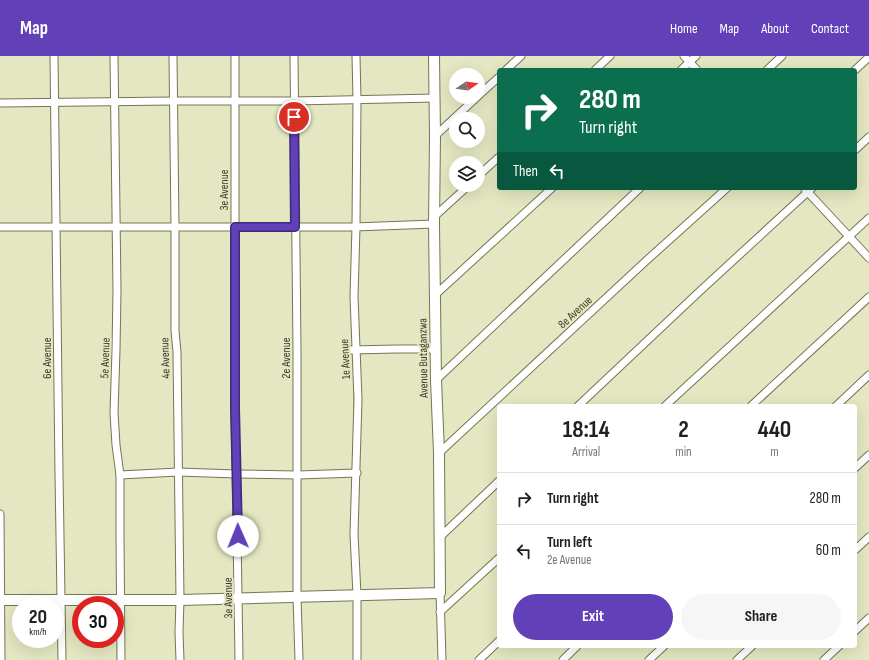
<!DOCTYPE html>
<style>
:root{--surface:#fff;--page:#f6f6f6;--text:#202124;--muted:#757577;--line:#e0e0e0;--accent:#6140b8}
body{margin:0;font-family:"Sofia Sans Condensed",sans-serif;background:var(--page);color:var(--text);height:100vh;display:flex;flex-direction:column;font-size:15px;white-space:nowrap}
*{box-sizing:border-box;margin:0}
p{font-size:13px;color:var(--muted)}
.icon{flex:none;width:22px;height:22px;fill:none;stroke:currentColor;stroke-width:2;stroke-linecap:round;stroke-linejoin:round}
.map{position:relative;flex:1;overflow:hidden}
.details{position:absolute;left:497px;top:348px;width:360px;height:244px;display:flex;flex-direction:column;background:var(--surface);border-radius:4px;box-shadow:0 4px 16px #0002}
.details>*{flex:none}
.banner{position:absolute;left:497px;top:12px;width:360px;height:122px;border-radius:4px;box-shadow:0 4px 16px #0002;background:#0b6e4f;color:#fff;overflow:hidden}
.needle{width:26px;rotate:77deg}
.buttons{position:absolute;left:449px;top:12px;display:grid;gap:8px}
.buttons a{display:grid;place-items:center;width:36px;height:36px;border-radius:50%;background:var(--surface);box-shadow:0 4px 16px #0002;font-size:20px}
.speed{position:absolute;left:12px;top:540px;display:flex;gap:8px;font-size:20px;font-weight:700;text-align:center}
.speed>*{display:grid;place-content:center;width:52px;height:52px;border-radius:50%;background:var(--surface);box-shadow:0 4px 16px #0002;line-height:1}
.speed small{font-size:10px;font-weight:400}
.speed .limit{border:6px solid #d22;background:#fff;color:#111}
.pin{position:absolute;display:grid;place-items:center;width:34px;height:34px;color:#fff;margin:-17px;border:2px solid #fff;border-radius:50%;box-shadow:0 1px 4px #0007}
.me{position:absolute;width:44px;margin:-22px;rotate:359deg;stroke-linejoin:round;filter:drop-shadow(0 0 3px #0008)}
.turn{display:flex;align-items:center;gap:14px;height:84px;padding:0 16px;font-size:18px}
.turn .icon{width:52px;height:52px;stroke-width:2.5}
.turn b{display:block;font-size:28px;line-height:34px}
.then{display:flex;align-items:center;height:38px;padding:0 16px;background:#0003;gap:8px;font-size:15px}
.eta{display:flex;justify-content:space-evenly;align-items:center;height:68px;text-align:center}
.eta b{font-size:24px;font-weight:700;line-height:28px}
.action{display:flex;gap:8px;margin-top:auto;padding:8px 16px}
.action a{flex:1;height:46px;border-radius:24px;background:var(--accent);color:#fff;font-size:16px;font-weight:700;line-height:46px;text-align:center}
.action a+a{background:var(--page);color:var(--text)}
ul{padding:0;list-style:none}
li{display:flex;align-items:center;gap:12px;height:52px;padding:0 16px;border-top:1px solid var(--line)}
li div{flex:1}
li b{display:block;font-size:15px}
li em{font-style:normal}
header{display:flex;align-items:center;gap:24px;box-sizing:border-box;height:56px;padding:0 20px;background:var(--accent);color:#fff}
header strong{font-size:19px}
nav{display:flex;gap:22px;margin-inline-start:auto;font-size:14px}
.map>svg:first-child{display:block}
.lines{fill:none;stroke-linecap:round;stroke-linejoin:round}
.stream{stroke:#c0c46b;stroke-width:2}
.street-casing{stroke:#747654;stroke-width:9}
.secondary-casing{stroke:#747654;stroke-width:12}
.street{stroke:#fff;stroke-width:7}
.secondary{stroke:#fff;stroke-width:10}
.route-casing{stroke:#3f2a78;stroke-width:10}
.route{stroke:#6140b8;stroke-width:7}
.labels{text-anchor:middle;stroke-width:4;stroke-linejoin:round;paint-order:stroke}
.street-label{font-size:12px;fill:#3d3e2f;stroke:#e4e7c1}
</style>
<header>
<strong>Map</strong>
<nav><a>Home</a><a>Map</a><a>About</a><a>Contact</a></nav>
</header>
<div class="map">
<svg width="869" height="604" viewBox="0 0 869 604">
<rect width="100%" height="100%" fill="#e4e7c1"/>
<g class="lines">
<path class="stream" d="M354,351V334"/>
<defs>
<g id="street">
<path d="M54,0L59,418L62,604"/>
<path d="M114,0L117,235L116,294L114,357L116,389L120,419V479L121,604"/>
<path d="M173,0L175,171V275L177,296L180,544L179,576L180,604"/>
<path d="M235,0V352L239,604"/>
<path d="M294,0L297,295V541L299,604"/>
<path d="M356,0L357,43L356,171L354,241L358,343L354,478L357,539V604"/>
<path d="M684,0L697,14"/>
<path d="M506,14L521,0"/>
<path d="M595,14L610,0"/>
<path d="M681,14L696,0"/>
<path d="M767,14L782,0"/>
<path d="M855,14L869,1"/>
<path d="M478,40L499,21"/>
<path d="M0,47L174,45H294L435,42"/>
<path d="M435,80L477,41"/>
<path d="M855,94L869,81"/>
<path d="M478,120L499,101"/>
<path d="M804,132L869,202"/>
<path d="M435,160L469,129"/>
<path d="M0,171H354L434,168"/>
<path d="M435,239L552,132"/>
<path d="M350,294L397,293H436"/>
<path d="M436,324L640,132"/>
<path d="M578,350L700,235L812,132"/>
<path d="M665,350L869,162"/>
<path d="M751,350L869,241"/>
<path d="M836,350L869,319"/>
<path d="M439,397L647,204L727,132"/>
<path d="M855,412L869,399"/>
<path d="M120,419L178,416L237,418L298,419L357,417"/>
<path d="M0,458L1,604"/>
<path d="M440,481L499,425"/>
<path d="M855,494L869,481"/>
<path d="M440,537L442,604"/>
<path d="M440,556L499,502"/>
<path d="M855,575L869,562"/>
<path d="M479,604L499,585"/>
<path d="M563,604L577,590"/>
<path d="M649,604L664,590"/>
<path d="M737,604L752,590"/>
<path d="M824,604L839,590"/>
</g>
<path id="secondary" d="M0,544H180L440,537L439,397L436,324L434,168L435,80L434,0"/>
</defs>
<use href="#street" class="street-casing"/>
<use href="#secondary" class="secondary-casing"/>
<use href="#street" class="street"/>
<use href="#secondary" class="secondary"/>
</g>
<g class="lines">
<defs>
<path id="route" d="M238,480L235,352V171H295L294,61"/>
</defs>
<use href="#route" class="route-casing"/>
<use href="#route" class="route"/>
</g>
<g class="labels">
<g class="street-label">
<text transform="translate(224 134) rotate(-90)" y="4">3e Avenue</text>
<text transform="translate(575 256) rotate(-43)" y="4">8e Avenue</text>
<text transform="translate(47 302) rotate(-90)" y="4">6e Avenue</text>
<text transform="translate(105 302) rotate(-88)" y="4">5e Avenue</text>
<text transform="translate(165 302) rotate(-92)" y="4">4e Avenue</text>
<text transform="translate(286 302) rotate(-90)" y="4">2e Avenue</text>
<text transform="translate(423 302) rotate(-91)" y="4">Avenue Butaganzwa</text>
<text transform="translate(345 303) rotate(-93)" y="4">1e Avenue</text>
<text transform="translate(228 542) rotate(-91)" y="4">3e Avenue</text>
</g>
</g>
</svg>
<div class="buttons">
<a><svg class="needle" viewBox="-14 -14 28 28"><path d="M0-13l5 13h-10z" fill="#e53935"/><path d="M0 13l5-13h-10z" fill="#757577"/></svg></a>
<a><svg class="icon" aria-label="search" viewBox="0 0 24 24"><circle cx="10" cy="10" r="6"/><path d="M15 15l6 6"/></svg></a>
<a><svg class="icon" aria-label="layers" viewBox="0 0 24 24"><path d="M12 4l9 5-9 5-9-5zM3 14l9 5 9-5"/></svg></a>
</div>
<div class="speed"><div>20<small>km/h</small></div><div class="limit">30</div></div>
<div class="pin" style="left:294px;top:61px;background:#d93025"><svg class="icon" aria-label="arrive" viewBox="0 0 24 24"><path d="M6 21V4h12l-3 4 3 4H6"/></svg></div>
<svg class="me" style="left:238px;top:480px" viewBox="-20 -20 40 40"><circle r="19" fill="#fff"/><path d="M0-13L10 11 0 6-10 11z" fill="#6140b8"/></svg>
<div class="banner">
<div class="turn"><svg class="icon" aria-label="right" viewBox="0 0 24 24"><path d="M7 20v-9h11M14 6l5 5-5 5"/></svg><div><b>280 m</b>Turn right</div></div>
<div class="then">Then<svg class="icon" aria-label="left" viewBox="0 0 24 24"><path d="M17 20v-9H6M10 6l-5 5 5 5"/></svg></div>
</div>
<section class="details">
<div class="eta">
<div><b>18:14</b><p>Arrival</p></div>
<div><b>2</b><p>min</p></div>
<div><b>440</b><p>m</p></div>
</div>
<ul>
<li><svg class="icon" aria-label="right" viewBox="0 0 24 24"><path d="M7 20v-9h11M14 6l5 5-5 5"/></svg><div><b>Turn right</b></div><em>280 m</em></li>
<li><svg class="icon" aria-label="left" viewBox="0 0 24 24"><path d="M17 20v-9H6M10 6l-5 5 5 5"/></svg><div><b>Turn left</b><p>2e Avenue</p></div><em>60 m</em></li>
</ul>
<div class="action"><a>Exit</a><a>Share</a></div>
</section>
</div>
